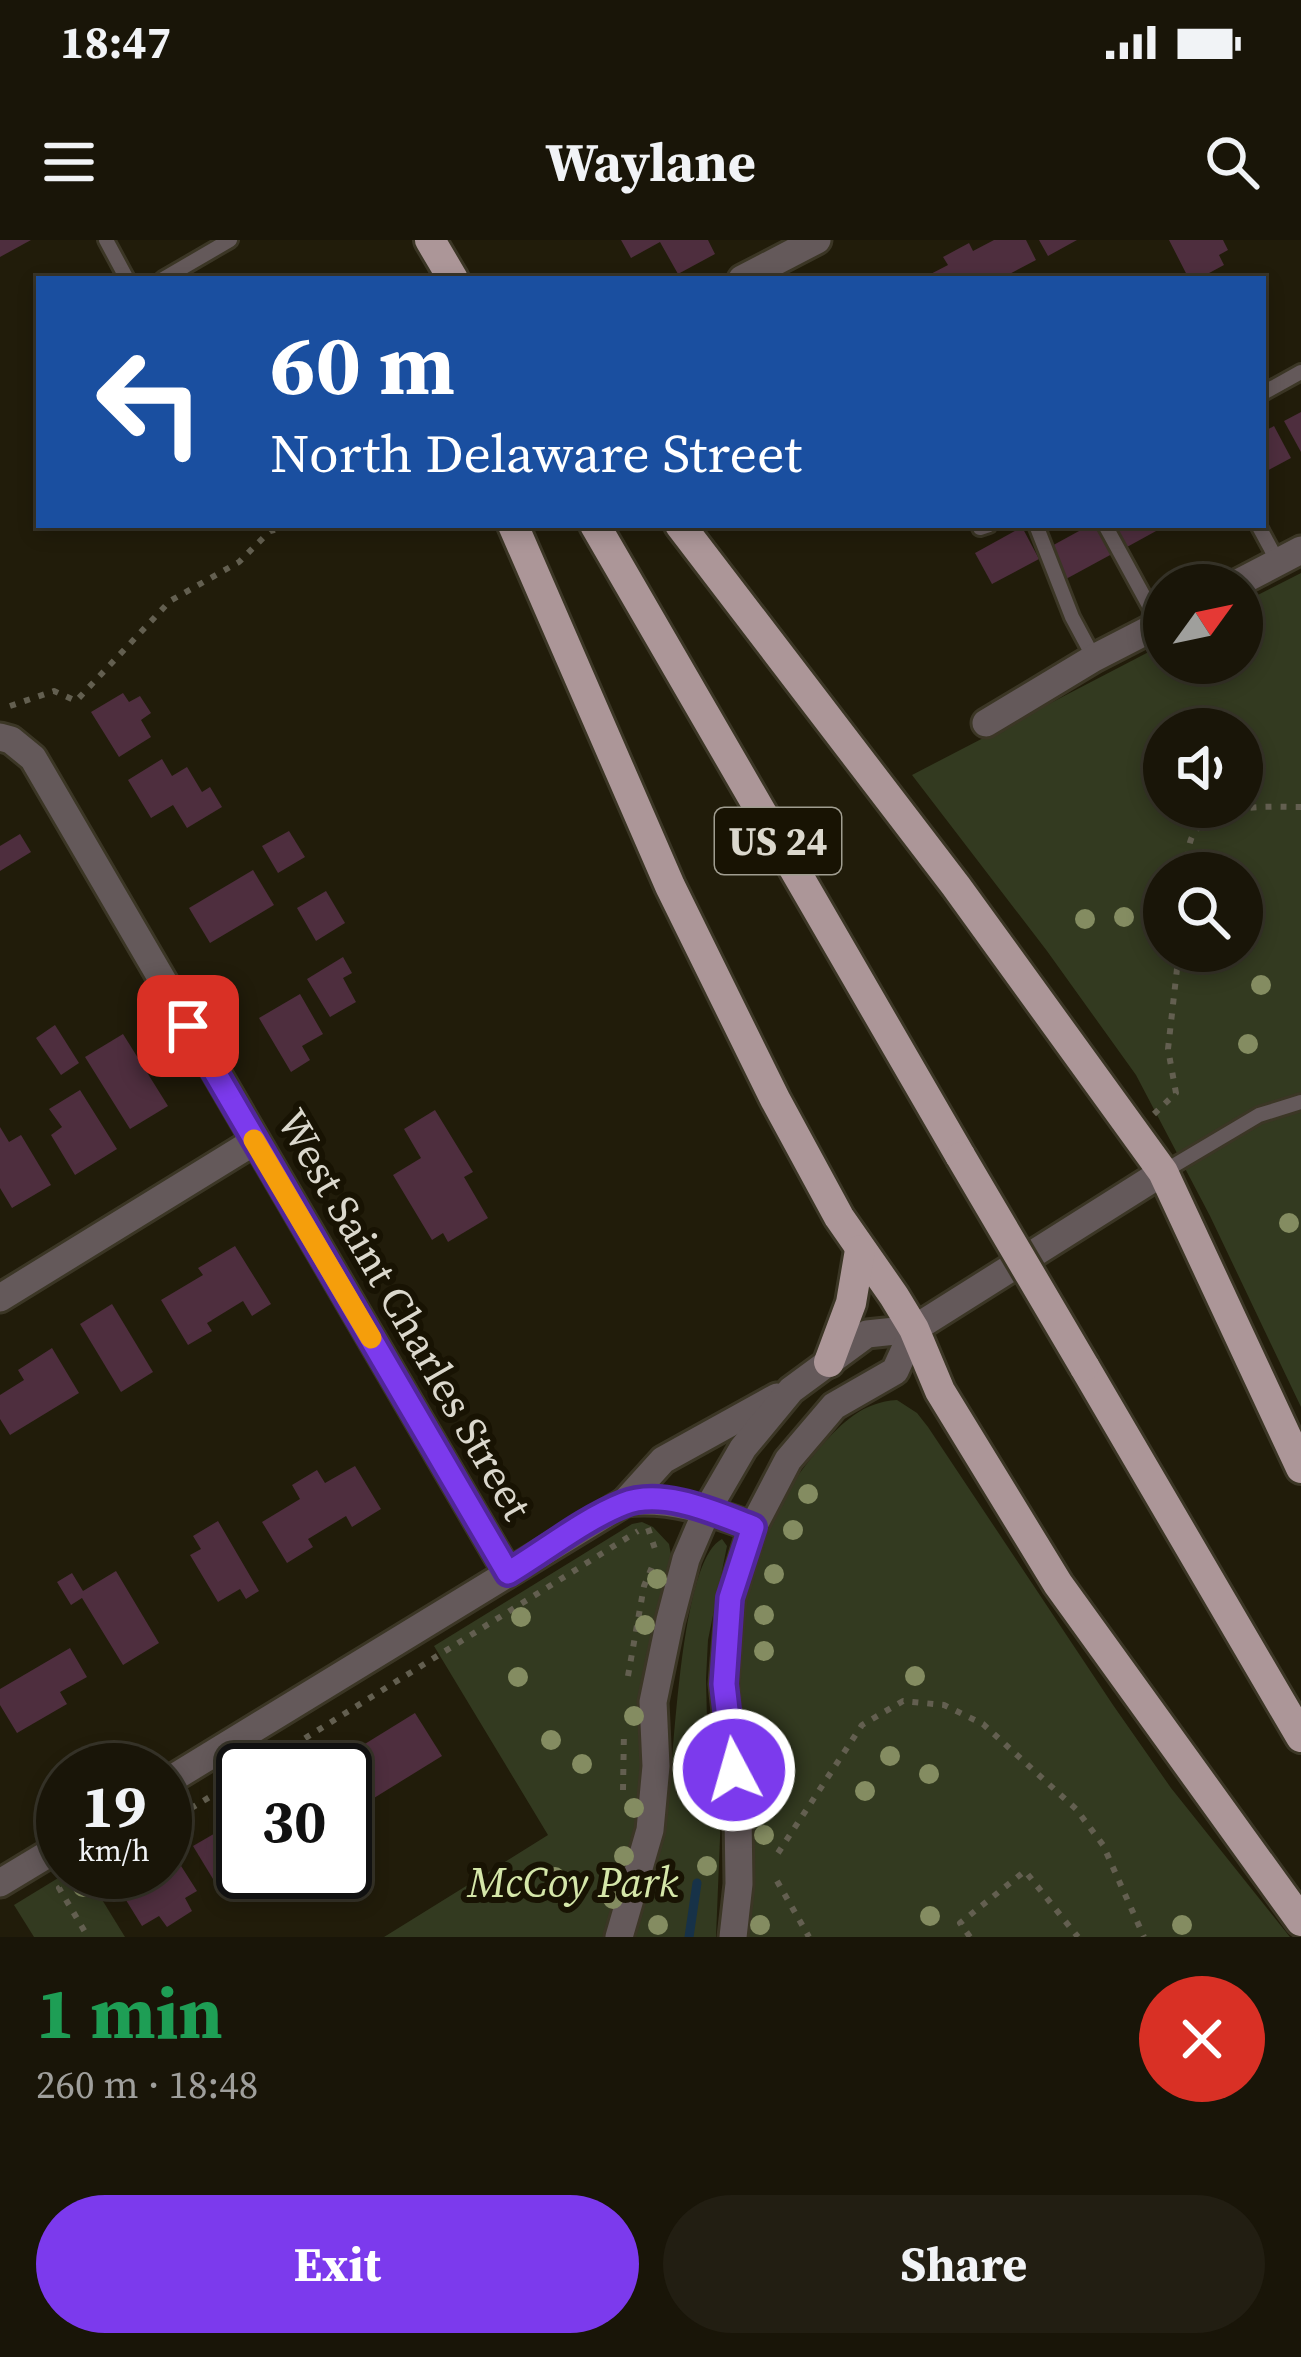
<!DOCTYPE html>
<meta charset="utf-8">
<style>
:root{--surface:#191508;--page:#221e12;--text:#f1f3f6;--muted:#9f9f9c;--line:#373429;--accent:#7c3aed}
body{margin:0;font-family:"Source Serif 4",serif;background:var(--page);color:var(--text);height:100vh;display:flex;flex-direction:column;font-size:45px;white-space:nowrap}
*{box-sizing:border-box;margin:0}
p{font-size:39px;color:var(--muted)}
.icon{flex:none;width:66px;height:66px;fill:none;stroke:currentColor;stroke-width:2;stroke-linecap:round;stroke-linejoin:round}
.map{position:relative;height:1697px;overflow:hidden}
.drawer{display:flex;flex-direction:column;background:var(--surface);flex:1}
.drawer>*{flex:none}
.hud{position:absolute;left:36px;top:36px;width:1230px;height:252px;border-radius:0px;box-shadow:0 6px 18px #0003,0 0 0 3px var(--line);background:#1a4fa0;color:#fff;overflow:hidden}
.needle{width:78px;rotate:57deg}
.tools{position:absolute;left:1143px;top:324px;display:grid;gap:24px}
.tools a{display:grid;place-items:center;width:120px;height:120px;border-radius:50%;background:var(--surface);box-shadow:0 6px 18px #0003,0 0 0 3px var(--line);font-size:60px}
.speed{position:absolute;left:36px;top:1503px;display:flex;gap:24px;font-size:60px;font-weight:700;text-align:center}
.speed>*{display:grid;place-content:center;width:156px;height:156px;border-radius:50%;background:var(--surface);box-shadow:0 6px 18px #0003,0 0 0 3px var(--line);line-height:1}
.speed small{font-size:30px;font-weight:400}
.speed .limit{border:6px solid #111;border-radius:18px;background:#fff;color:#111}
.pin{position:absolute;display:grid;place-items:center;width:102px;height:102px;color:#fff;margin:-51px;border-radius:24px;box-shadow:0 6px 18px #0006}
.me{position:absolute;width:132px;margin:-66px;rotate:354deg;stroke-linejoin:round;filter:drop-shadow(0 0 9px #0008)}
.turn{display:flex;align-items:center;gap:42px;height:252px;padding:0 36px;font-size:54px}
.turn .icon{width:156px;height:156px;stroke-width:2.5}
.turn b{display:block;font-size:84px;line-height:102px}
.round{display:grid;place-items:center;flex:none;width:126px;height:126px;border-radius:63px;background:var(--page)}
.head{display:flex;align-items:center;justify-content:space-between;height:204px;padding:0 36px}
h1{font-size:72px;font-weight:700;line-height:90px;color:#1e9e55}
.cta{display:flex;gap:24px;margin-top:auto;padding:24px 36px}
.cta a{flex:1;height:138px;border-radius:72px;background:var(--accent);color:#fff;font-size:48px;font-weight:700;line-height:138px;text-align:center}
.cta a+a{background:var(--page);color:var(--text)}
.status{display:flex;justify-content:space-between;align-items:center;height:84px;padding:0 60px;background:var(--surface);direction:ltr}
.status svg{height:33px;fill:currentColor}
header{display:flex;justify-content:space-between;align-items:center;height:156px;padding:0 36px;background:var(--surface);font-size:54px;font-weight:700}
.map>svg:first-child{display:block}
.green{fill:#333a20;fill-rule:evenodd}
.lines{fill:none;stroke-linecap:round;stroke-linejoin:round}
.stream{stroke:#173248;stroke-width:9}
.building{fill:#4e2e3e}
.lane-casing{stroke:#3b3625;stroke-width:20}
.street-casing{stroke:#3b3625;stroke-width:33}
.primary-casing{stroke:#3b3625;stroke-width:36}
.path{stroke:#635f50;stroke-width:6;stroke-dasharray:6 9;stroke-linecap:butt}
.lane{stroke:#64595a;stroke-width:14}
.street{stroke:#64595a;stroke-width:27}
.primary{stroke:#ac9698;stroke-width:30}
.primary-bridge-casing{stroke:#3b3625;stroke-width:36;stroke-linecap:butt}
.primary-bridge{stroke:#ac9698;stroke-width:30}
.tree{fill:#848c61}
.route-casing{stroke:#51269a;stroke-width:30}
.route{stroke:#7c3aed;stroke-width:21}
.slow{stroke:#f59e0b;stroke-width:21}
.labels{text-anchor:middle;stroke-width:12;stroke-linejoin:round;paint-order:stroke}
.shield{fill:#181303;stroke:#a09d90;stroke-width:3}
.shield-label{font-size:39px;font-weight:bold;fill:#dbd8cd}
.street-label{font-size:42px;fill:#dbd8cd;stroke:#181303}
.park-label{font-size:42px;font-style:italic;fill:#d5e7a9;stroke:#181303}
</style>
<div class="status"><b>18:47</b><svg viewBox="0 0 49 12"><path d="M0 12V9h3v3zM5 12V6h3v6zM10 12V3h3v9zM15 12V0h3v12zM26 1h20v11H26zM47 4h2v5h-2z"/></svg></div>
<header><svg class="icon" aria-label="menu" viewBox="0 0 24 24"><path d="M4 6h16M4 12h16M4 18h16"/></svg>Waylane<svg class="icon" aria-label="search" viewBox="0 0 24 24"><circle cx="10" cy="10" r="6"/><path d="M15 15l6 6"/></svg></header>
<div class="map">
<svg width="1301" height="1697" viewBox="0 0 1301 1697">
<rect width="100%" height="100%" fill="#211c0a"/>
<g class="green">
<path d="M1301,333V1167L1210,976L1136,835L1047,711L912,535L1164,404V423H1242V363ZM1164,489H1242V567H1164ZM1164,633H1242V711H1164Z"/>
<path d="M897,1160L917,1173L928,1187L1113,1465L1171,1548L1290,1697H749C755,1642 754,1588 750,1533C749,1508 742,1485 740,1460C733,1370 761,1274 821,1206C843,1182 863,1162 897,1160Z"/>
<path d="M642,1282L653,1287L669,1304L673,1325L650,1405L643,1565L612,1697H384L548,1595L434,1406L632,1284Z"/>
<path d="M722,1299L727,1306L708,1400L706,1439L707,1480L721,1573L716,1697H635C646,1655 659,1613 667,1569C675,1520 679,1321 722,1299Z"/>
<path d="M68,1632H85L125,1697H34L14,1665Z"/>
</g>
<g class="lines">
<path class="stream" d="M689,1697L697,1643"/>
</g>
<g class="building">
<path d="M0,0H31L0,17Z"/>
<path d="M621,0H708L715,14L678,34L660,2L631,18Z"/>
<path d="M994,0H1026L1036,20L1000,39H921L948,25L943,17L969,3L973,11Z"/>
<path d="M1039,0H1077L1048,16Z"/>
<path d="M1169,0H1223L1228,10L1219,15L1224,25L1198,39H1189Z"/>
<path d="M1301,172V212L1284,181Z"/>
<path d="M1274,186L1291,218L1263,233V192Z"/>
<path d="M1090,285H1097L1112,314L1066,339L1048,308Z"/>
<path d="M1115,285H1167L1127,307Z"/>
<path d="M1022,287L1039,319L992,344L975,313Z"/>
<path d="M123,453L129,462L140,456L151,473L141,480L151,497L119,517L91,472Z"/>
<path d="M162,519L172,536L187,527L202,552L210,547L222,567L187,588L173,565L151,578L128,540Z"/>
<path d="M289,591L305,617L278,633L262,606Z"/>
<path d="M20,594L31,612L0,631V606Z"/>
<path d="M253,630L274,665L210,703L189,668Z"/>
<path d="M326,651L345,683L316,701L297,668Z"/>
<path d="M343,717L352,733L343,738L356,762L330,777L307,739Z"/>
<path d="M300,754L323,794L302,806L310,820L291,832L259,778Z"/>
<path d="M55,785L79,823L61,835L36,798Z"/>
<path d="M123,794L168,866L130,889L85,817Z"/>
<path d="M80,850L117,909L75,935L51,895L62,887L49,869Z"/>
<path d="M435,870L473,932L464,937L488,978L448,1002L443,993L432,1000L393,935L421,918L404,889Z"/>
<path d="M0,887L9,902L21,895L51,945L12,968L0,948Z"/>
<path d="M235,1006L271,1064L252,1076L243,1061L207,1083L212,1091L188,1105L161,1060L203,1035L198,1028Z"/>
<path d="M112,1064L153,1132L121,1152L80,1084Z"/>
<path d="M52,1108L79,1153L10,1195L0,1179V1155L24,1140L18,1130Z"/>
<path d="M355,1226L381,1269L352,1287L346,1276L308,1299L313,1307L287,1323L262,1282L300,1259L292,1245L317,1230L325,1243Z"/>
<path d="M218,1281L259,1351L246,1359L240,1349L218,1362L190,1315L201,1309L193,1296Z"/>
<path d="M116,1331L159,1403L123,1425L82,1358L71,1365L57,1342L72,1333L83,1351Z"/>
<path d="M70,1408L87,1437L60,1452L67,1464L17,1493L0,1465V1449Z"/>
<path d="M415,1473L442,1516L374,1558L347,1515Z"/>
<path d="M243,1577V1620L213,1639L193,1606Z"/>
<path d="M176,1618L197,1651L185,1658L192,1671L167,1687L159,1676L142,1686L121,1652L153,1632H165V1624Z"/>
</g>
<g class="lines">
<defs>
<g id="lane">
<path d="M106,0L127,39"/>
<path d="M163,39L230,0"/>
<path d="M1263,153L1301,132"/>
<path d="M1036,285L1072,377L1094,418"/>
<path d="M1105,285L1159,384"/>
<path d="M1258,285L1278,322"/>
<path d="M980,288L989,285"/>
<path d="M1163,932L1259,875L1301,862"/>
</g>
<g id="street">
<path d="M742,39L817,0"/>
<path d="M1234,345L1301,310"/>
<path d="M986,483L1094,418L1164,382"/>
<path d="M0,497L11,500L33,518L508,1333"/>
<path d="M0,1058L255,901"/>
<path d="M625,1262L663,1220L777,1157"/>
<path d="M165,1543L625,1262C671,1257 710,1271 753,1287"/>
<path d="M0,1643L63,1605"/>
<path d="M619,1697L650,1590L656,1526L653,1462L670,1380L686,1319L707,1270L743,1208L791,1150L867,1094L914,1089L1163,932"/>
<path d="M733,1697L739,1644L738,1573L724,1444L731,1358L753,1287L788,1220L834,1166L895,1131L914,1089"/>
</g>
<g id="primary">
<path d="M430,0L453,39"/>
<path d="M513,285L670,646L775,859L839,977L894,1056L914,1089L940,1151L1058,1344L1301,1681"/>
<path d="M595,285L961,917"/>
<path d="M680,285L956,646L1163,932L1301,1228"/>
<path d="M829,1122L851,1063L860,1010"/>
<path d="M1084,1126L1301,1497"/>
</g>
</defs>
<use href="#lane" class="lane-casing"/>
<use href="#street" class="street-casing"/>
<use href="#primary" class="primary-casing"/>
<g class="path">
<path d="M10,466L54,451L76,461L170,361L239,322L270,291L293,285"/>
<path d="M1187,633C1188,621 1187,605 1193,595C1211,562 1269,567 1301,567"/>
<path d="M1154,874L1176,853L1168,809L1179,711"/>
<path d="M648,1288L657,1315"/>
<path d="M628,1436L644,1346L652,1327"/>
<path d="M254,1530L638,1291"/>
<path d="M623,1550L624,1491"/>
<path d="M165,1584L243,1537"/>
<path d="M778,1613L862,1485L903,1461L944,1465L983,1484L1076,1569L1103,1605L1144,1697"/>
<path d="M86,1632L59,1648L88,1697"/>
<path d="M777,1641L809,1697"/>
<path d="M970,1697L960,1683L1025,1631L1078,1697"/>
</g>
<use href="#lane" class="lane"/>
<use href="#street" class="street"/>
<use href="#primary" class="primary"/>
<defs>
<path id="primary-bridge" d="M961,917L1084,1126"/>
</defs>
<use href="#primary-bridge" class="primary-bridge-casing"/>
<use href="#primary-bridge" class="primary-bridge"/>
</g>
<g class="tree">
<circle cx="1124" cy="677" r="10"/>
<circle cx="1085" cy="679" r="10"/>
<circle cx="1261" cy="745" r="10"/>
<circle cx="1248" cy="804" r="10"/>
<circle cx="1289" cy="983" r="10"/>
<circle cx="808" cy="1254" r="10"/>
<circle cx="793" cy="1290" r="10"/>
<circle cx="774" cy="1334" r="10"/>
<circle cx="657" cy="1339" r="10"/>
<circle cx="764" cy="1375" r="10"/>
<circle cx="521" cy="1377" r="10"/>
<circle cx="645" cy="1385" r="10"/>
<circle cx="764" cy="1411" r="10"/>
<circle cx="915" cy="1436" r="10"/>
<circle cx="518" cy="1437" r="10"/>
<circle cx="634" cy="1476" r="10"/>
<circle cx="751" cy="1485" r="10"/>
<circle cx="551" cy="1500" r="10"/>
<circle cx="890" cy="1516" r="10"/>
<circle cx="582" cy="1524" r="10"/>
<circle cx="929" cy="1534" r="10"/>
<circle cx="760" cy="1548" r="10"/>
<circle cx="865" cy="1551" r="10"/>
<circle cx="634" cy="1568" r="10"/>
<circle cx="764" cy="1595" r="10"/>
<circle cx="624" cy="1616" r="10"/>
<circle cx="707" cy="1626" r="10"/>
<circle cx="555" cy="1637" r="10"/>
<circle cx="83" cy="1647" r="10"/>
<circle cx="613" cy="1659" r="10"/>
<circle cx="930" cy="1676" r="10"/>
<circle cx="658" cy="1685" r="10"/>
<circle cx="760" cy="1685" r="10"/>
<circle cx="1182" cy="1685" r="10"/>
</g>
<g class="lines">
<defs>
<path id="route" d="M188,786L508,1333C545,1311 583,1280 623,1264C663,1248 716,1273 753,1287L730,1358L724,1444L734,1530"/>
</defs>
<use href="#route" class="route-casing"/>
<use href="#route" class="route"/>
<path class="slow" d="M254,900L371,1098"/>
</g>
<g class="labels">
<rect class="shield" x="715" y="568" width="126" height="66" rx="9"/>
<g class="shield-label">
<text x="778" y="615">US 24</text>
</g>
<g class="street-label">
<text transform="translate(405 1074) rotate(60)" y="15">West Saint Charles Street</text>
</g>
<g class="park-label">
<text x="573" y="1657">McCoy Park</text>
</g>
</g>
</svg>
<div class="tools">
<a><svg class="needle" viewBox="-14 -14 28 28"><path d="M0-13l5 13h-10z" fill="#e53935"/><path d="M0 13l5-13h-10z" fill="#9f9f9c"/></svg></a>
<a><svg class="icon" aria-label="sound" viewBox="0 0 24 24"><path d="M4 9h4l5-4v14l-5-4H4zM17 9q2 3 0 6"/></svg></a>
<a><svg class="icon" aria-label="search" viewBox="0 0 24 24"><circle cx="10" cy="10" r="6"/><path d="M15 15l6 6"/></svg></a>
</div>
<div class="speed"><div>19<small>km/h</small></div><div class="limit">30</div></div>
<div class="pin" style="left:188px;top:786px;background:#d93025"><svg class="icon" aria-label="arrive" viewBox="0 0 24 24"><path d="M6 21V4h12l-3 4 3 4H6"/></svg></div>
<svg class="me" style="left:734px;top:1530px" viewBox="-20 -20 40 40"><circle r="17" fill="#7c3aed" stroke="#fff" stroke-width="3"/><path d="M0-11L8 9 0 5-8 9z" fill="#fff"/></svg>
<div class="hud">
<div class="turn"><svg class="icon" aria-label="left" viewBox="0 0 24 24"><path d="M17 20v-9H6M10 6l-5 5 5 5"/></svg><div><b>60 m</b>North Delaware Street</div></div>
</div>
</div>
<section class="drawer">
<div class="head"><div><h1>1 min</h1><p>260 m · 18:48</p></div><a class="round" style="background:#d93025;color:#fff"><svg class="icon" aria-label="close" viewBox="0 0 24 24"><path d="M6 6l12 12M18 6L6 18"/></svg></a></div>
<div class="cta"><a>Exit</a><a>Share</a></div>
</section>
